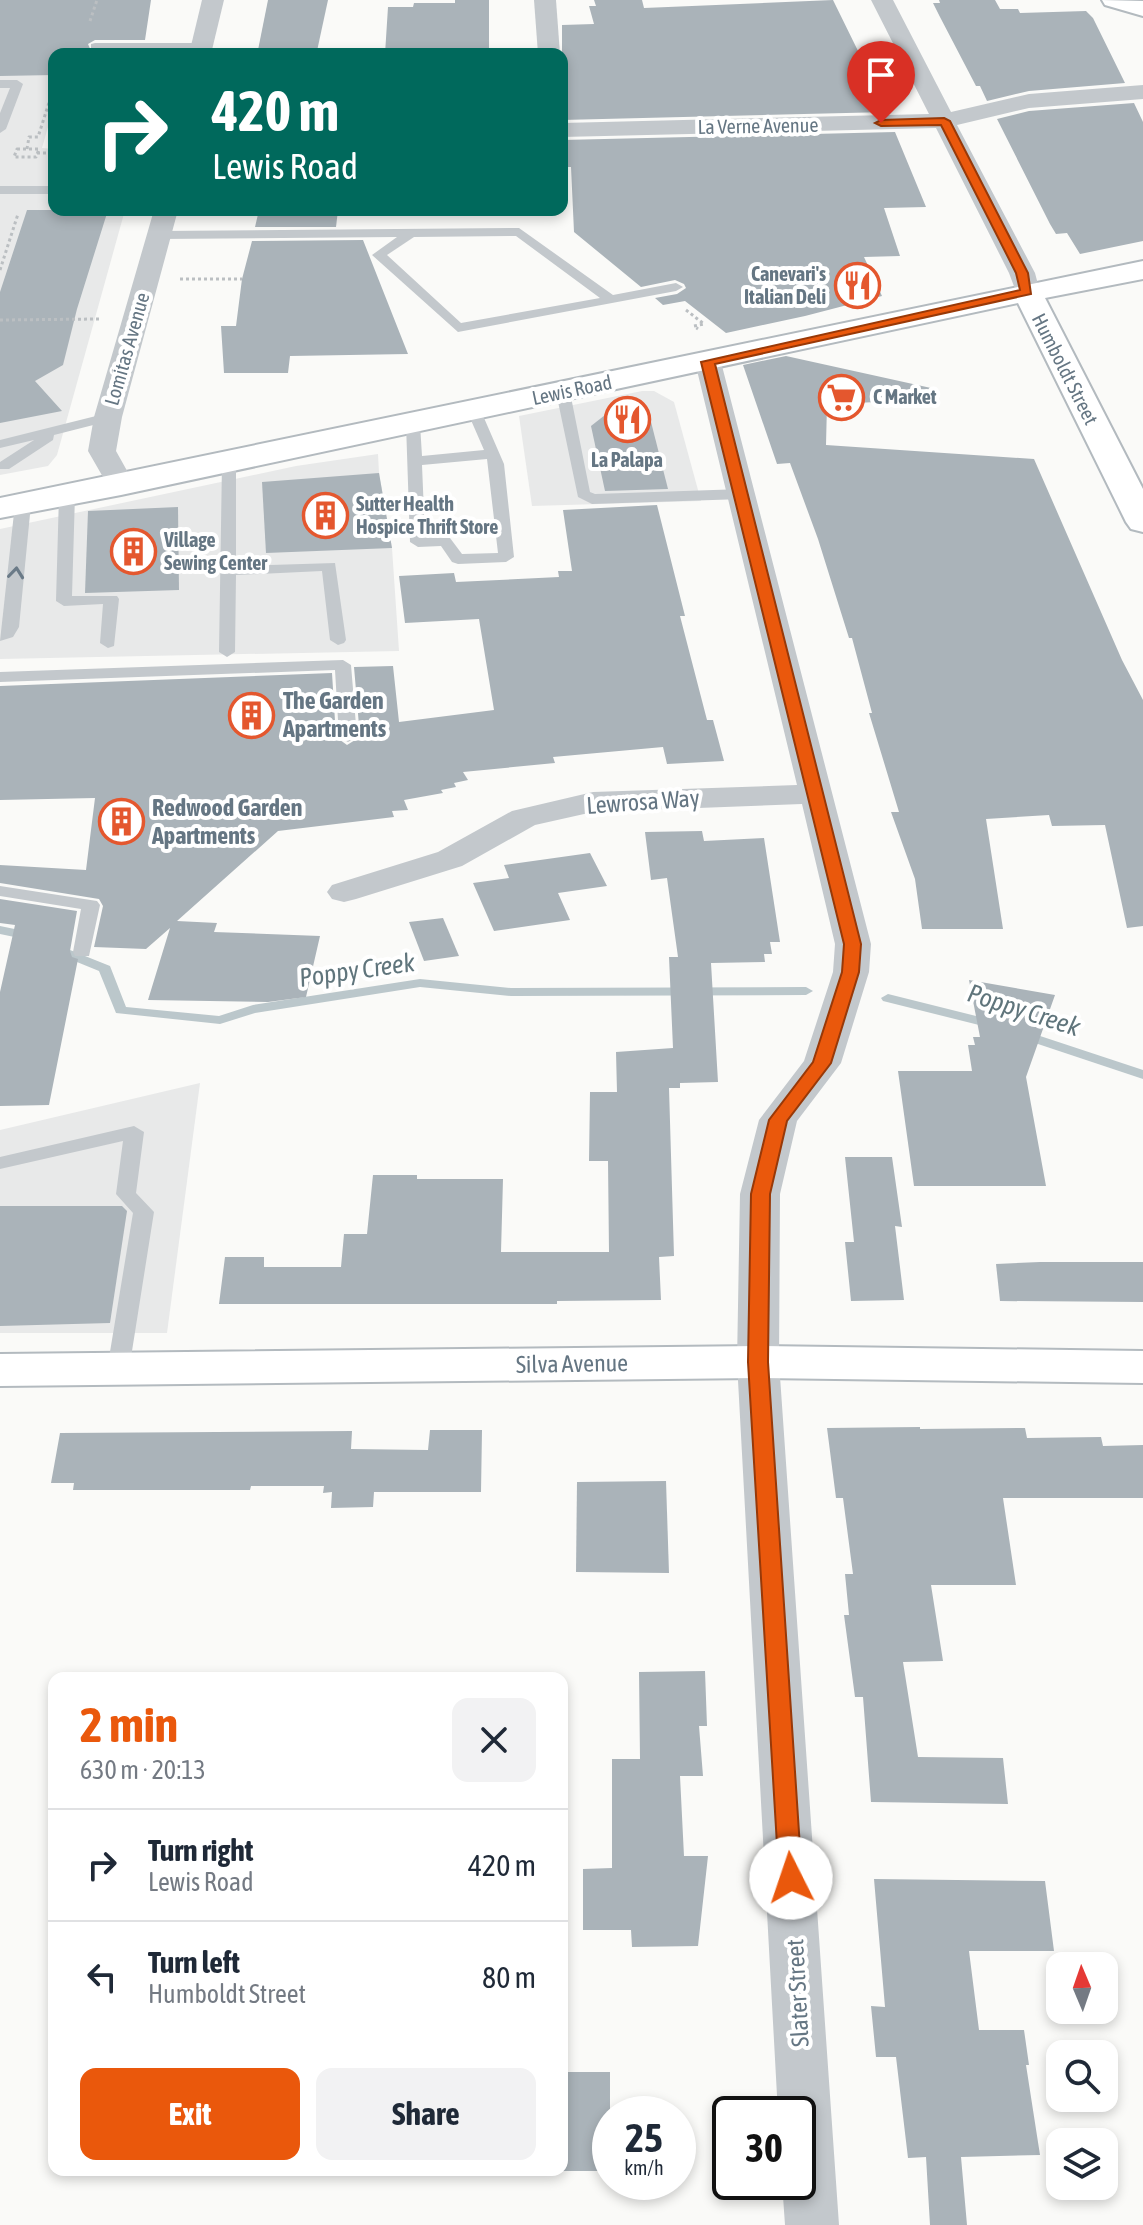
<!DOCTYPE html>
<meta charset="utf-8">
<style>
:root{--surface:#fff;--page:#f2f2f3;--text:#1f2937;--muted:#747a83;--line:#e0e1e3;--accent:#ea580c}
body{margin:0;font-family:"Asap Condensed",sans-serif;background:var(--page);color:var(--text);height:100vh;display:flex;flex-direction:column;font-size:30px;white-space:nowrap}
*{box-sizing:border-box;margin:0}
p{font-size:26px;color:var(--muted)}
.icon{flex:none;width:44px;height:44px;fill:none;stroke:currentColor;stroke-width:2;stroke-linecap:round;stroke-linejoin:round}
.map{position:relative;flex:1;overflow:hidden}
.sheet{position:absolute;left:48px;top:1672px;width:520px;height:504px;display:flex;flex-direction:column;background:var(--surface);border-radius:16px;box-shadow:0 4px 12px #0003}
.sheet>*{flex:none}
.hud{position:absolute;left:48px;top:48px;width:520px;height:168px;border-radius:16px;box-shadow:0 4px 12px #0003;background:#00695c;color:#fff;overflow:hidden}
.needle{width:52px;rotate:358deg}
.fabs{position:absolute;left:1046px;top:1952px;display:grid;gap:16px}
.fabs a{display:grid;place-items:center;width:72px;height:72px;border-radius:16px;background:var(--surface);box-shadow:0 4px 12px #0003;font-size:40px}
.speed{position:absolute;left:592px;top:2096px;display:flex;gap:16px;font-size:40px;font-weight:700;text-align:center}
.speed>*{display:grid;place-content:center;width:104px;height:104px;border-radius:50%;background:var(--surface);box-shadow:0 4px 12px #0003;line-height:1}
.speed small{font-size:20px;font-weight:400}
.speed .limit{border:4px solid #111;border-radius:12px;background:#fff;color:#111}
.pin{position:absolute;display:grid;place-items:center;width:68px;height:68px;color:#fff;margin:-82px -34px;border-radius:50% 50% 50% 0;rotate:-45deg;box-shadow:0 0 8px #0007}
.pin .icon{rotate:45deg}
.me{position:absolute;width:88px;margin:-44px;rotate:356deg;stroke-linejoin:round;filter:drop-shadow(0 0 6px #0008)}
.turn{display:flex;align-items:center;gap:28px;height:168px;padding:0 32px;font-size:36px}
.turn .icon{width:104px;height:104px;stroke-width:2.5}
.turn b{display:block;font-size:56px;line-height:68px}
.round{display:grid;place-items:center;flex:none;width:84px;height:84px;border-radius:16px;background:var(--page)}
.overview{display:flex;align-items:center;justify-content:space-between;height:136px;padding:0 32px}
h1{font-size:48px;font-weight:700;line-height:60px;color:var(--accent)}
.primary-button{display:flex;gap:16px;margin-top:auto;padding:16px 32px}
.primary-button a{flex:1;height:92px;border-radius:16px;background:var(--accent);color:#fff;font-size:32px;font-weight:700;line-height:92px;text-align:center}
.primary-button a+a{background:var(--page);color:var(--text)}
ul{padding:0;list-style:none}
li{display:flex;align-items:center;gap:24px;height:112px;padding:0 32px;border-top:2px solid var(--line)}
li div{flex:1}
li b{display:block;font-size:30px}
li em{font-style:normal}
.map>svg:first-child{display:block}
.built{fill:#e8e9e9}
.lines{fill:none;stroke-linecap:round;stroke-linejoin:round}
.stream{fill:#bbc7cb;fill-rule:evenodd}
.building{fill:#aab3b9}
.secondary-casing{stroke:#b3babf;stroke-width:4}
.path{stroke:#bbbfc2;stroke-width:3;stroke-dasharray:3 3;stroke-linecap:butt}
.lane{fill:#c3c8cc;fill-rule:evenodd}
.street{fill:#c3c8cc;fill-rule:evenodd}
.secondary{fill:#fff;fill-rule:evenodd}
.oneway{stroke:#6a7a87}
.route{fill:#ea580c;stroke:#983908;stroke-width:2}
.labels{text-anchor:middle;stroke-width:8;stroke-linejoin:round;paint-order:stroke}
.far-street-label{font-size:20px;fill:#657683;stroke:#fff}
.far-poi-label{font-size:20px;font-weight:bold;fill:#657683;stroke:#fff;text-anchor:start}
.poi-label{font-size:24px;font-weight:bold;fill:#657683;stroke:#fff;text-anchor:start}
.street-label{font-size:24px;fill:#657683;stroke:#fff}
.water-label{font-size:26px;font-style:italic;fill:#60757c;stroke:#fff}
</style>
<div class="map">
<svg width="1143" height="2225" viewBox="0 0 1143 2225">
<rect width="100%" height="100%" fill="#fafaf8"/>
<g class="built">
<path d="M0,0L54,54V106L42,148L54,149V210H125L57,455L48,466L0,475Z"/>
<path d="M642,391H654L674,402L701,501L532,506L519,416Z"/>
<path d="M378,454L379,473L392,548L399,651L0,659V529L296,466Z"/>
<path d="M200,1083L167,1333H0V1130Z"/>
</g>
<g class="lines">
<g class="stream">
<path d="M0,926L34,933L36,936L29,940L0,934Z"/>
<path d="M55,944L110,966L126,1007L219,1016L253,1005L420,979L511,988L806,987L813,991L806,995L511,996L420,987L255,1013L220,1024L116,1013L99,971L50,951L48,948Z"/>
<path d="M888,994L1000,1022L1002,1025L995,1029L883,1001L881,998Z"/>
<path d="M1022,1030L1143,1070V1079L1017,1037L1015,1034L1017,1031Z"/>
</g>
</g>
<g class="building">
<path d="M0,0H151L145,40H95L88,44L91,51H140V54H54V75L0,76Z"/>
<path d="M268,0H328L317,51L258,50Z"/>
<path d="M455,0H489V53L385,54L388,7H413L414,3H455Z"/>
<path d="M594,0H642L644,8L833,0L888,112L562,120V25L594,24L589,6H596Z"/>
<path d="M939,0H995L1000,9H1018L1020,13L1086,11L1093,18L1125,83L1029,91L987,101L980,86H976L940,17L933,3H940Z"/>
<path d="M1134,103L1143,122V241L1080,254L1067,233L1056,234L1050,224L997,119L1029,111Z"/>
<path d="M895,132L926,207L884,208L900,256L864,257L882,296L805,316L726,333L685,301L663,305L655,298L677,294L686,288L684,284L675,280L641,287L574,232L571,167H562V140Z"/>
<path d="M27,210H108L77,309L63,365L35,381L62,411L0,423V292Z"/>
<path d="M259,210H338L336,227H255Z"/>
<path d="M363,240L408,354L290,356L288,373H224L221,326H236L242,279L252,241Z"/>
<path d="M786,356L931,388L930,400L827,404L826,445L1034,459L1122,660L1143,700V926L1127,928L1105,825L1052,826L1049,815L986,819L1003,929H922L915,879L891,812H899L869,713H872L852,638H849L818,539L790,463L777,464L743,365Z"/>
<path d="M619,404L648,410L668,489L605,491L591,426Z"/>
<path d="M379,473L392,548L266,553L262,482Z"/>
<path d="M657,505L685,616H680L707,720H713L724,761L667,764L663,747L553,757L555,763L463,772L468,780L454,783L456,787L441,790L443,793L404,800L408,810L392,811L394,817L278,831L177,921L217,923L214,932L320,936L306,997L268,1002L148,1000L170,928L146,949L94,947L103,906L99,899L0,883V865L86,870L95,798L0,800V686L332,673L336,737L347,745L360,737L354,667L393,666L399,722L494,710L479,619L405,623L399,576L454,573L456,582L559,577L558,571H572L563,510Z"/>
<path d="M178,507L179,590L85,593L88,511Z"/>
<path d="M702,831L704,841L764,838L780,942H770L772,954H764L765,962L711,963L718,1082L680,1083V1088H669L674,1256L659,1257L661,1300L557,1301V1304H219L225,1257H264V1267H341L344,1234H367L373,1175H417V1179H503L501,1252H609L608,1161H589L590,1092H617L616,1052L673,1048L669,957H678L667,878L651,880L645,832Z"/>
<path d="M590,853L607,886L558,893L570,920L494,931L473,883L509,878L504,865Z"/>
<path d="M0,899L77,911L70,951L72,957L78,959L49,1105L0,1106V992L15,925L0,923Z"/>
<path d="M443,918L459,956L424,961L409,922Z"/>
<path d="M969,980L1055,995L1026,1077L1046,1186H914L898,1071H972L968,1045H975L973,1037H980Z"/>
<path d="M845,1157H892L902,1227L895,1226L904,1300L851,1301L845,1242H854Z"/>
<path d="M0,1206H122L127,1211L110,1323L0,1326Z"/>
<path d="M1040,1262H1143V1302L1000,1301L996,1264Z"/>
<path d="M920,1427V1429L1025,1428L1027,1438L1101,1437L1103,1446L1143,1445V1498H1003L1016,1585H931L943,1661L903,1662L918,1757L1003,1758L1008,1804L871,1802L863,1697H855L844,1615H849L845,1574H853L843,1498H836L827,1428Z"/>
<path d="M430,1430H482L481,1492H374L373,1507L331,1508L332,1492L323,1493L324,1486H251L250,1490H73L74,1483H51L60,1433L352,1431L351,1449L428,1450Z"/>
<path d="M666,1481L669,1573L576,1572L577,1482Z"/>
<path d="M705,1671L707,1726H699L703,1776H680L684,1856H708L698,1946L632,1947L631,1930H583V1869L612,1868V1759H640L639,1672Z"/>
<path d="M874,1879L1045,1881L1054,1951H969L979,2030H1024L1029,2065H1026L1040,2155L961,2157L967,2225H930L926,2157L908,2158L896,2057H876L871,2006L885,2007Z"/>
<rect x="562" y="2072" width="48" height="99"/>
</g>
<g class="lines">
<defs>
<g id="secondary">
<path d="M1102,0L1143,1V16L1105,5Z"/>
<path d="M1143,261V279L1045,298L1143,489V532L1131,529L1126,522L1018,303L121,495L0,518V498Z"/>
<path d="M758,1346L1143,1351V1383L758,1378L0,1386V1354Z"/>
</g>
</defs>
<use href="#secondary" class="secondary-casing"/>
<g class="path">
<path d="M90,21L97,0"/>
<path d="M17,149H39L36,157H14Z"/>
<path d="M27,149L29,137H38L54,87"/>
<path d="M37,153H54"/>
<path d="M0,270L18,214"/>
<path d="M180,279H242"/>
<path d="M686,310L704,324L694,326L698,329"/>
<path d="M0,320L99,319"/>
</g>
<g class="lane">
<path d="M95,43H201L207,46L201,49L91,48V44Z"/>
<path d="M0,80H17L23,84L6,129L0,133V113L10,88H0Z"/>
<rect x="0" y="186" width="54" height="8"/>
<path d="M519,228L613,295L676,283L683,287L676,291L458,332L372,255L397,237L159,239L153,235L159,231ZM516,236L600,298L461,323L387,255L414,237Z"/>
<path d="M563,388L570,392L590,492L595,494L743,489L751,494L743,499L592,504L578,497L556,392Z"/>
<path d="M474,407L481,411L504,464L514,557L506,562L458,564L452,562L441,546L418,547L410,542L406,424L413,420L420,424L422,456L484,450L467,411ZM487,459L498,553L462,554L450,538L425,537L422,465Z"/>
<path d="M108,413L115,417L113,420L54,435L53,440L9,469H0V462L34,440L0,448V440Z"/>
<path d="M229,459L236,463V566L335,563L346,640L344,643L338,645L330,640L322,571L236,575L235,652L227,657L219,652L222,463Z"/>
<path d="M67,490L75,495L72,596H117L119,599L114,646L108,648L100,643L103,604L64,606L56,601L59,495Z"/>
<path d="M23,499L31,504L19,627L13,637L0,641L15,504Z"/>
<path d="M343,660L351,665L357,737L348,742L339,737L335,670L0,682V672Z"/>
<path d="M0,886L97,901L100,905L89,956H75L73,952L81,909L0,896Z"/>
<path d="M134,1126L144,1132L136,1193L154,1212L129,1370L126,1375H110L107,1370L133,1213L116,1194L123,1141L0,1169V1157Z"/>
</g>
<g class="street">
<path d="M202,0H224L211,54H189Z"/>
<path d="M534,0H556L560,54H538Z"/>
<path d="M871,0H893L951,112L1029,94L1143,85V99L1029,108L957,125L1035,273L1040,292L1036,297H1018L1009,273L936,128L562,137V123L929,114Z"/>
<path d="M154,210H178L122,417L116,451L135,485L131,491L121,494L111,491L88,451L94,417Z"/>
<path d="M708,354L717,356L721,362L871,944L869,972L841,1063L797,1121L780,1194L779,1362L839,2225H785L782,2182H798V2114H778L737,1362L740,1194L759,1120L804,1061L833,972L835,944L802,804L593,812L535,825L462,866L356,899L344,902L332,899L327,892L332,885L438,852L512,811L593,792L797,785L695,362L699,356Z"/>
</g>
<use href="#secondary" class="secondary"/>
</g>
<defs><path id="oneway-chevron" d="M-2-3.5L2.5 0L-2 3.5" fill="none" stroke-width="1.6" stroke-linecap="round" stroke-linejoin="round" transform="scale(2)"/></defs>
<use class="oneway" href="#oneway-chevron" transform="translate(16 573) rotate(-84)"/>
<path class="route" d="M944,118L950,121L1028,273L1031,294L715,364L861,944L859,972L831,1063L787,1121L770,1194L768,1362L802,1878L799,1884L791,1887L782,1884L779,1878L748,1362L751,1194L769,1120L813,1062L842,972L844,944L701,362L1020,290L1016,273L941,125L881,126L875,123L881,120Z"/>
<defs>
<symbol id="restaurant-ring" viewBox="-11 -11 22 22"><circle r="9.5" fill="#fff" stroke="#e4572e" stroke-width="1.5"/><path d="M-5-6h1v4h1v-4h1v4h1v-4h1v5L-1.5 .5V6h-2V.5L-5-1ZM5-6V6H3V1.5H1.5Q1.5-4 5-6Z" fill="#e4572e"/></symbol>
<symbol id="supermarket-ring" viewBox="-11 -11 22 22"><circle r="9.5" fill="#fff" stroke="#e4572e" stroke-width="1.5"/><path d="M-6-5.5h2.5l.6 2H6L4.5 2H-2.5L-4.4-4H-6ZM-1.5 3.2a1.3 1.3 0 1 0 .1 0ZM3 3.2a1.3 1.3 0 1 0 .1 0Z" fill="#e4572e"/></symbol>
<symbol id="building-ring" viewBox="-11 -11 22 22"><circle r="9.5" fill="#fff" stroke="#e4572e" stroke-width="1.5"/><path d="M-4-6H4V6H1V3H-1V6H-4ZM-2.5-4.3h1.7v1.8h-1.7ZM.8-4.3h1.7v1.8H.8ZM-2.5-1h1.7V.8h-1.7ZM.8-1h1.7V.8H.8Z" fill="#e4572e"/></symbol>
</defs>
<g fill-rule="evenodd">
<use href="#restaurant-ring" x="832" y="260" width="51" height="51"/>
<use href="#supermarket-ring" x="816" y="372" width="51" height="51"/>
<use href="#restaurant-ring" x="602" y="394" width="51" height="51"/>
<use href="#building-ring" x="300" y="490" width="51" height="51"/>
<use href="#building-ring" x="108" y="526" width="51" height="51"/>
<use href="#building-ring" x="226" y="690" width="51" height="51"/>
<use href="#building-ring" x="96" y="796" width="51" height="51"/>
</g>
<g class="labels">
<g class="far-street-label">
<text transform="translate(758 126) rotate(-1)" y="7">La Verne Avenue</text>
<text transform="translate(127 349) rotate(-74)" y="7">Lomitas Avenue</text>
<text transform="translate(1065 369) rotate(63)" y="7">Humboldt Street</text>
<text transform="translate(572 390) rotate(-12)" y="7">Lewis Road</text>
</g>
<g class="far-poi-label">
<text x="826" y="281" text-anchor="end">Canevari's<tspan x="826" dy="23">Italian Deli</tspan></text>
<text x="873" y="404">C Market</text>
<text x="627" y="467" text-anchor="middle">La Palapa</text>
<text x="356" y="511">Sutter Health<tspan x="356" dy="23">Hospice Thrift Store</tspan></text>
<text x="164" y="547">Village<tspan x="164" dy="23">Sewing Center</tspan></text>
</g>
<g class="poi-label">
<text x="283" y="709">The Garden<tspan x="283" dy="28">Apartments</tspan></text>
<text x="152" y="816">Redwood Garden<tspan x="152" dy="28">Apartments</tspan></text>
</g>
<g class="street-label">
<text transform="translate(643 802) rotate(-4)" y="8">Lewrosa Way</text>
<text transform="translate(572 1364) rotate(-1)" y="8">Silva Avenue</text>
<text transform="translate(798 1993) rotate(-93)" y="8">Slater Street</text>
</g>
<g class="water-label">
<text transform="translate(357 970) rotate(-8)" y="9">Poppy Creek</text>
<text transform="translate(1024 1010) rotate(18)" y="9">Poppy Creek</text>
</g>
</g>
</svg>
<div class="fabs">
<a><svg class="needle" viewBox="-14 -14 28 28"><path d="M0-13l5 13h-10z" fill="#e53935"/><path d="M0 13l5-13h-10z" fill="#747a83"/></svg></a>
<a><svg class="icon" aria-label="search" viewBox="0 0 24 24"><circle cx="10" cy="10" r="6"/><path d="M15 15l6 6"/></svg></a>
<a><svg class="icon" aria-label="layers" viewBox="0 0 24 24"><path d="M12 4l9 5-9 5-9-5zM3 14l9 5 9-5"/></svg></a>
</div>
<div class="speed"><div>25<small>km/h</small></div><div class="limit">30</div></div>
<div class="pin" style="left:881px;top:123px;background:#d93025"><svg class="icon" aria-label="arrive" viewBox="0 0 24 24"><path d="M6 21V4h12l-3 4 3 4H6"/></svg></div>
<svg class="me" style="left:791px;top:1878px" viewBox="-20 -20 40 40"><circle r="19" fill="#fff"/><path d="M0-13L10 11 0 6-10 11z" fill="#ea580c"/></svg>
<div class="hud">
<div class="turn"><svg class="icon" aria-label="right" viewBox="0 0 24 24"><path d="M7 20v-9h11M14 6l5 5-5 5"/></svg><div><b>420 m</b>Lewis Road</div></div>
</div>
<section class="sheet">
<div class="overview"><div><h1>2 min</h1><p>630 m · 20:13</p></div><a class="round"><svg class="icon" aria-label="close" viewBox="0 0 24 24"><path d="M6 6l12 12M18 6L6 18"/></svg></a></div>
<ul>
<li><svg class="icon" aria-label="right" viewBox="0 0 24 24"><path d="M7 20v-9h11M14 6l5 5-5 5"/></svg><div><b>Turn right</b><p>Lewis Road</p></div><em>420 m</em></li>
<li><svg class="icon" aria-label="left" viewBox="0 0 24 24"><path d="M17 20v-9H6M10 6l-5 5 5 5"/></svg><div><b>Turn left</b><p>Humboldt Street</p></div><em>80 m</em></li>
</ul>
<div class="primary-button"><a>Exit</a><a>Share</a></div>
</section>
</div>
